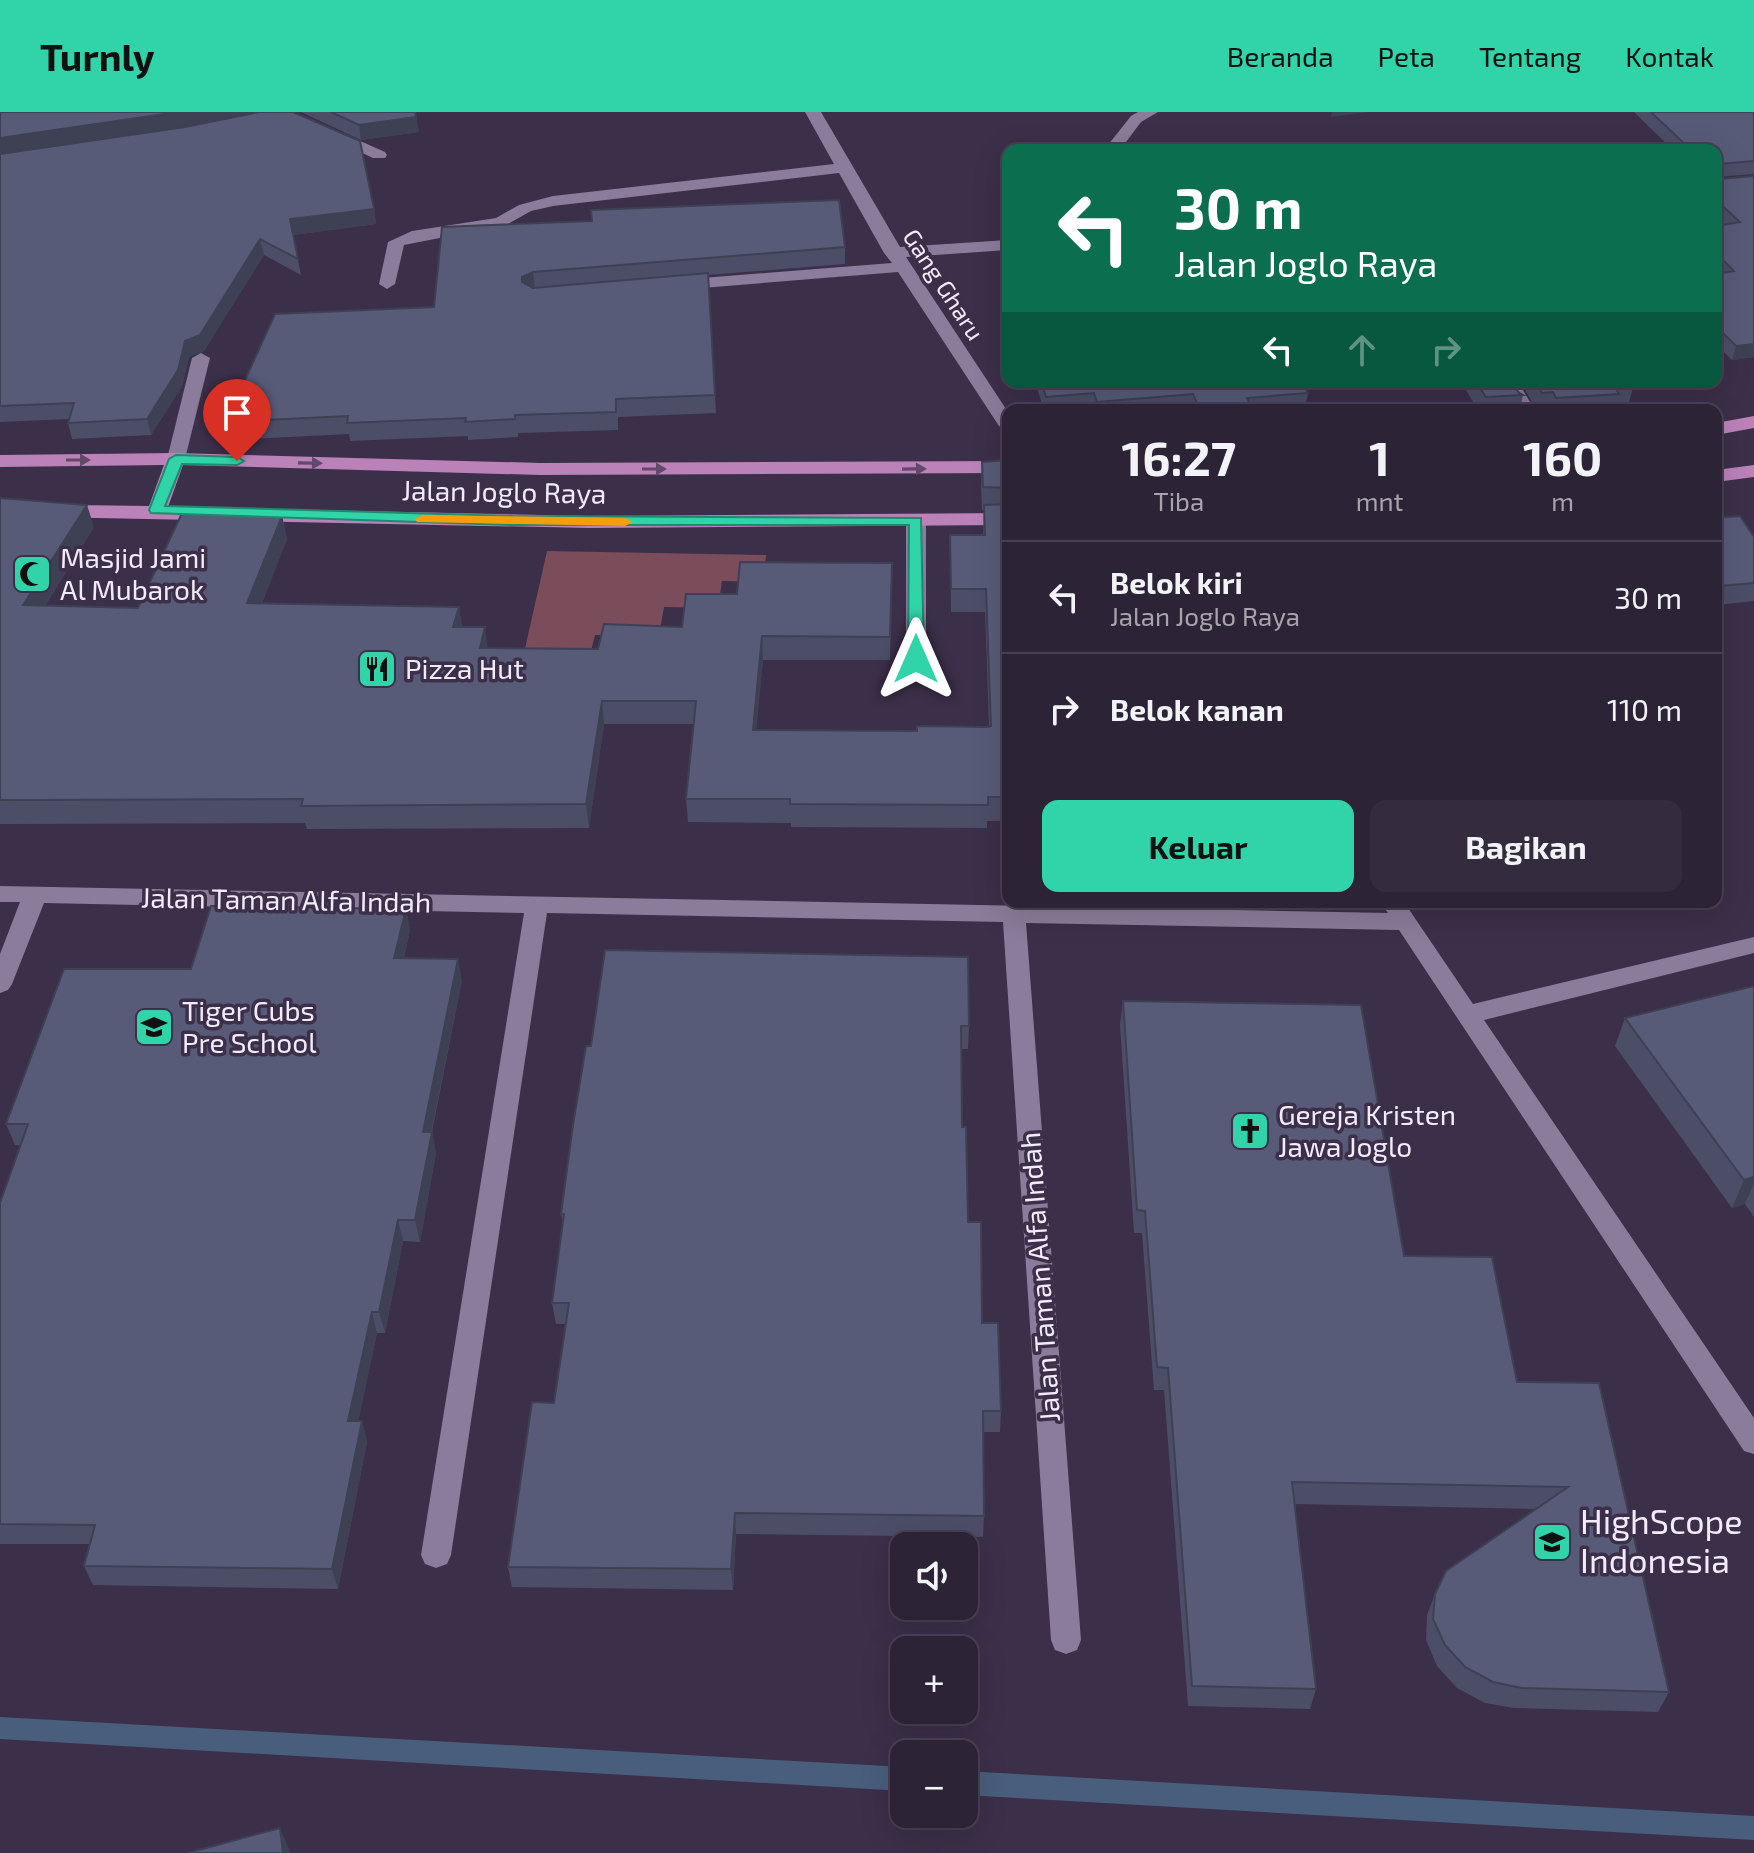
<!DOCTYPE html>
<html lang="id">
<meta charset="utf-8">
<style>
:root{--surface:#2d2337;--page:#352b3f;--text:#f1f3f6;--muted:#a7a4ad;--line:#484052;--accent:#31d4a9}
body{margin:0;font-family:"Exo 2",sans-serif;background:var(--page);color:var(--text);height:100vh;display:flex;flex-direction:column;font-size:30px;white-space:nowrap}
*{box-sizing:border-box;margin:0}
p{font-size:26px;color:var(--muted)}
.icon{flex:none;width:44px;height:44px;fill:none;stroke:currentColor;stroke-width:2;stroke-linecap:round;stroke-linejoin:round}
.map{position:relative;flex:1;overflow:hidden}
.details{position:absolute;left:1002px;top:292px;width:720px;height:504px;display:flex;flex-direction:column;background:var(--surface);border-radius:16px;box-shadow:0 8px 32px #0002,0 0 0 2px var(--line)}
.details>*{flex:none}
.banner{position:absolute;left:1002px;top:32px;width:720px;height:244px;border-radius:16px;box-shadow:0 8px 32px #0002,0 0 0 2px var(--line);background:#0b6e4f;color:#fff;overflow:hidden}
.controls{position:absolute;left:890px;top:1420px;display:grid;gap:16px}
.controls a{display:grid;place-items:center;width:88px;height:88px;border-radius:16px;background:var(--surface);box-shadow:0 8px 32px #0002,0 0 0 2px var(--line);font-size:40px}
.pin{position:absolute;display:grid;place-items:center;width:68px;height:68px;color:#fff;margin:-82px -34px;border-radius:50% 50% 50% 0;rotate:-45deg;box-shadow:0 0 8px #0007}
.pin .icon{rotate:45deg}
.me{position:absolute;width:88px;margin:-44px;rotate:0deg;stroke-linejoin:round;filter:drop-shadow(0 0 6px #0008)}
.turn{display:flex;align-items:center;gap:28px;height:168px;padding:0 40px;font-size:36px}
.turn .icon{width:104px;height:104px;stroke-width:2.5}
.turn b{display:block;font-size:56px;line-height:68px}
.lanes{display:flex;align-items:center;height:76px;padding:0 40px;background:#0003;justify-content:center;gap:40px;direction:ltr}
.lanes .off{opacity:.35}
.eta{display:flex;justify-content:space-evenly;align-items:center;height:136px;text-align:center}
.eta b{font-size:48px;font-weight:700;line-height:56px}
.button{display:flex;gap:16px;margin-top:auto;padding:16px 40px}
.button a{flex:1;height:92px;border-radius:16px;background:var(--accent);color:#111;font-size:32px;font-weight:700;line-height:92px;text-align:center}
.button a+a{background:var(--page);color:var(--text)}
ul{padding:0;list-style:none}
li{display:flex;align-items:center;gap:24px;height:112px;padding:0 40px;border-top:2px solid var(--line)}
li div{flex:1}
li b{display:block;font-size:30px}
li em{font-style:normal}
header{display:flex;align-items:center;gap:48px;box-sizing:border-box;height:112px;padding:0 40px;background:var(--accent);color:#111}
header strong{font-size:38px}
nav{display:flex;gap:44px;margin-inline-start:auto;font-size:28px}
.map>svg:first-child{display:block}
.green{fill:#7b4c5a}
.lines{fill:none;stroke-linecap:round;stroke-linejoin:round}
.stream{fill:#495e7c;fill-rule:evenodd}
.minor{fill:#8a7c9a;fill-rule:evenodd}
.major{fill:#bb81b9;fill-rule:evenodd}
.wall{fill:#4c4e67}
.shaded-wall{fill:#3e4054}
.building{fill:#585b78;stroke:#3e4054;stroke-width:2}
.oneway{fill:#62486b}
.route{fill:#31d4a9;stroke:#208a6e;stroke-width:2}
.slow{fill:#f59e0b}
.labels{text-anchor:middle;stroke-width:7;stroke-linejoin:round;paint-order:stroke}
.far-street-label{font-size:24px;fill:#f2ebfb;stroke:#3c2f49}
.street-label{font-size:28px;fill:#f2ebfb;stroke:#3c2f49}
.poi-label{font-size:28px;fill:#f2ebfb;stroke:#3c2f49;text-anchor:start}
.near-poi-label{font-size:34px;fill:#f2ebfb;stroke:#3c2f49;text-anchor:start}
</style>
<header>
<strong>Turnly</strong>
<nav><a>Beranda</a><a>Peta</a><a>Tentang</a><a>Kontak</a></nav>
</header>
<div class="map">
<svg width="1754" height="1741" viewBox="0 0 1754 1741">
<rect width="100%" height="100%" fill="#3c2f49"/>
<path class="green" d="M547,439L766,443L763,470L722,469L718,496L664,495L659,524L595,523L590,543L524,541Z"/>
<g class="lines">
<g class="stream">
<path d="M0,1605L904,1655V1679L0,1627Z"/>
<path d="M964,1659L1754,1704V1728L964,1683Z"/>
</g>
<g class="minor">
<path d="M805,0H821L900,135L1008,128V138L906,145L1008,300V320L999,314L898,160L677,178L669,173L677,168L892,151L884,141L839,61L553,94L531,99L506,113L404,133L395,172L387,177L379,172L388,130L412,119L496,106L519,93L553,84L834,52Z"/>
<path d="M1138,0H1158L1141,10L1120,38H1104L1131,4Z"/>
<path d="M331,16L385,40L387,43L385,46H373L326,24V18Z"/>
<path d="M201,241L210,246L185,347L183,351H169L167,347L192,246Z"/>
<path d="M1500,270H1518L1535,298H1517Z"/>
<path d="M916,403L926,409V547L916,553L906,547V409Z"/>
<path d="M0,774L1388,801L1380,790H1404L1473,892L1754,825V841L1484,908L1754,1306V1342L1744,1339L1399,818L1026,811L1081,1528L1077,1538L1066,1542L1055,1538L1051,1528L1003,810L547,801L451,1443L447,1452L436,1456L425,1452L421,1443L524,801L44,791L12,872L8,878L0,881V842L20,790H0Z"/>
</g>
<g class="major">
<path d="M1754,304V316L1716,323V311Z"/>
<path d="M176,341L540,351L1008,349V361L540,363L183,353L168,395L589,404L1008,401V413L589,416L0,404V392L149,394L164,353L0,355V343Z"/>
<path d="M1754,353V365L1716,370V358Z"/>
</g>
</g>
<g class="wall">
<path d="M301,0H415L419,20L361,28Z"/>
<path d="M1634,0H1754V62L1717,65L1720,67L1754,64V245L1732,248L1716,232V162L1719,161L1716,159V114L1724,112L1716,105V38H1673Z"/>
<path d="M0,42L374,97L376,112L293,123L301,163L264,143L204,239L189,245L182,274L151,323L72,327L68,311L69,307L0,310Z"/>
<path d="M442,115L845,135V152L708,163L716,301L618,305V318L518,321V325L468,328V324L350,329L349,322L230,328L226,310L434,195Z"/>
<path d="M1035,270H1302L1308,281L1305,296L1283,298H1093V297L1044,298Z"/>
<path d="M1461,270H1512L1519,281L1523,283L1520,298H1478Z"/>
<path d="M1521,270H1630L1633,276L1628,294L1616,295L1615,298H1536Z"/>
<path d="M1008,348V709H987V716L791,715V711L688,710L686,687L694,612H604L589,716L307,717L305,711L0,712V386L94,415L45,494L138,496L282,404L287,427L262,491L459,495L462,515L488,536L598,537L682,515L737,482L892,451L890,548H763L756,618L917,619L989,614L985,500H951L950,423H983L984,398H982L981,372L982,350Z"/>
<path d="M1716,406L1754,425V489L1716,493Z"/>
<path d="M406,797L410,818L404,846L462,868L432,1020L436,1041L420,1130L403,1129L385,1221H377L358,1309H362L367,1330L338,1477L93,1473L84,1454L90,1432H0V1091L20,1033H15L6,1012L191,857Z"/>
<path d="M1754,874V1105L1745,1092L1732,1096L1615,934L1625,906Z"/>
<path d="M1123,889L1404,1144L1517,1270L1669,1580L1658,1600L1514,1596L1485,1591L1457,1576L1437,1554L1426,1528L1427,1503L1435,1482L1537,1397L1295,1392L1316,1577L1310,1597L1188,1594L1164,1278H1154L1142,1121H1134L1120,913Z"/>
<path d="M969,914L968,937H961L962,1015L968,1110L982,1211L1001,1299L1000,1320H983L984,1404L983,1425L736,1422L733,1478L512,1475L508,1455L554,1291L566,1212H556L552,1191L563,1113L561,1102L586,934Z"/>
</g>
<g class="shaded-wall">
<path d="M178,0H251L250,2L187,14L0,42V26Z"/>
<path d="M1332,0H1370L1331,5Z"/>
<path d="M416,5L419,20L361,28L359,13Z"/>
<path d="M374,97L376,112L293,123L290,107Z"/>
<path d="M260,127L264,143L204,239L189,245L182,274L151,323L147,307L185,229Z"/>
<path d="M533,160L535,177L525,188L522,165Z"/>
<path d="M1754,232V245L1732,248L1736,234Z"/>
<path d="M87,393L94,415L31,516L23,493Z"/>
<path d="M282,404L287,427L253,514L247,491Z"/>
<path d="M459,495L462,518L453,515Z"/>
<path d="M485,515L488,539L480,536Z"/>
<path d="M762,524L763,548L754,642L753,618Z"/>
<path d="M602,589L604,612L589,716L586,692Z"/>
<path d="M406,797L410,818L399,868L394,846Z"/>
<path d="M458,847L462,868L427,1041L423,1020Z"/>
<path d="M432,1020L436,1041L420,1130L415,1108Z"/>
<path d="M1754,1065V1071L1745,1092L1732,1096L1744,1068Z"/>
<path d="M398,1108L403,1129L385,1221L379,1200Z"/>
<path d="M372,1200L377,1221L354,1330L348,1309Z"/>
<path d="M362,1309L367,1330L338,1477L332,1457Z"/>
<path d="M735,1401L736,1422L733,1478L731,1457Z"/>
<path d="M280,1716L290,1739V1741H283Z"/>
</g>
<g class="building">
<path d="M0,0H178L0,26Z"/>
<path d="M259,0H293L360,29L374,97L290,107L298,147L260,127L200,223L185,229L178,258L147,307L68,311L74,291L0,294V42L185,15Z"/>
<path d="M331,0H415L416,5L359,13Z"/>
<path d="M1651,0H1754V49L1719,52L1717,55V64L1720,67L1754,64V232L1736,234L1716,214V162L1734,159L1716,141V114L1740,110L1716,88V38H1691Z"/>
<path d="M839,88L845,135L533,160L522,165V170L533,176L708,161L715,283L616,287V300L515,303V307L465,310L466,306L347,311L348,304L226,310L275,202L434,195L442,115L592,109L591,98Z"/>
<path d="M1041,270H1302L1308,281L1247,286L1253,297L1200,298L1193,282L1097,290L1094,281L1046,285Z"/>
<path d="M1476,270H1512L1519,281L1523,283L1486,285Z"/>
<path d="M1536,270H1630L1633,276L1616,277L1619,282L1556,286L1553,280L1542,281Z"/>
<path d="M1008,348V376L983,375L982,350Z"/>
<path d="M0,386L87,393L23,493L138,496L182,401L282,404L247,491L459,495L453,515H485L480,536L598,537L604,512L682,515L686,482H737L740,450L892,451L890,525L762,524L753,618L917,619V614L987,615L991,614L986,477H951L950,423H985L984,393L1008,392V685H988V693L790,692V687H686L696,589H602L586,692L301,694L303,687L0,688Z"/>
<path d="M1740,404L1754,425V471L1719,474L1716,469V406Z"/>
<path d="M211,794L406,797L394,846L458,847L423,1020H432L415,1108H398L379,1200H372L348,1309H362L332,1457L84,1454L95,1413L0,1412V1091L28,1012H6L64,857H191Z"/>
<path d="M605,838L968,845L969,914H961L962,1015H966L968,1110H981L982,1211H998L1001,1299H983L984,1404L735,1401L731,1457L508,1455L532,1290L554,1291L569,1191H552L564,1102H561L573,1013L586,934H591Z"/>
<path d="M1754,874V1065L1744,1068L1625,906Z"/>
<path d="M1123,889L1361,893L1404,1144L1492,1145L1517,1270L1599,1271L1669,1580L1522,1576L1493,1570L1465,1555L1445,1533L1433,1507L1435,1482L1446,1459L1568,1375L1292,1370L1316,1577L1192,1574L1168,1256L1157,1255L1145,1099L1137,1098Z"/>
<path d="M280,1716L283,1741H188Z"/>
</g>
<defs><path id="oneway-solid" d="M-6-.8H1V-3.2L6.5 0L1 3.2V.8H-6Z" transform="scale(2)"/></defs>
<g class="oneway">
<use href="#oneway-solid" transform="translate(78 348)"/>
<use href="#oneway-solid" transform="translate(310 351) rotate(1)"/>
<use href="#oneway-solid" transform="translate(654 357)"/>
<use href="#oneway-solid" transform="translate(914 357) rotate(-1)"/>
</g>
<path class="route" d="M176,343L237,345L244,349L237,353L182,352L165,394L513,404L921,406L924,547L916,551L908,547L909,413H513L151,401L149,398L169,347Z"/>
<path class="slow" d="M423,403L625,406L633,410L625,414L417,410L415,407Z"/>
<defs>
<symbol id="mosque-square" viewBox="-11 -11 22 22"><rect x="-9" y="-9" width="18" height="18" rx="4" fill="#31d4a9" stroke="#3c2f49"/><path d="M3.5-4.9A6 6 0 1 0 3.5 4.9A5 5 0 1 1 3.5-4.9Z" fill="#111"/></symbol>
<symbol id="restaurant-square" viewBox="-11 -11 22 22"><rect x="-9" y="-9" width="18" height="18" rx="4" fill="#31d4a9" stroke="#3c2f49"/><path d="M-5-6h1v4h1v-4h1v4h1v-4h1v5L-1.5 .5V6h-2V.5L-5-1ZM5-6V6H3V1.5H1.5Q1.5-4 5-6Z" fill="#111"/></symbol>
<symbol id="school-square" viewBox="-11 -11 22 22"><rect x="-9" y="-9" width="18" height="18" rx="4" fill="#31d4a9" stroke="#3c2f49"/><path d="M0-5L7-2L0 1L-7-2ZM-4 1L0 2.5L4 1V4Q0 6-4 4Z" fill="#111"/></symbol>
<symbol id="church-square" viewBox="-11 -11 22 22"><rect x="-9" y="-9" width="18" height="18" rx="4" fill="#31d4a9" stroke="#3c2f49"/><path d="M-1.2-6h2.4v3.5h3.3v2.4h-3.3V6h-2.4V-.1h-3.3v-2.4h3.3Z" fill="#111"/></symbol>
</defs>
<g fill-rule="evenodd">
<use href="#mosque-square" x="10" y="440" width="44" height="44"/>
<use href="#restaurant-square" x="355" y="535" width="44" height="44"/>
<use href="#school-square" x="132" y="893" width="44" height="44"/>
<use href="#church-square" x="1228" y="997" width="44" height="44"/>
<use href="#school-square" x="1530" y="1408" width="44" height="44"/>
</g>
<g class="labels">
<g class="far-street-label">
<text transform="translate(943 173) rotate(57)" y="8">Gang Gharu</text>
</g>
<g class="street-label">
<text transform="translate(504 380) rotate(1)" y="10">Jalan Joglo Raya</text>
<text transform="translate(286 788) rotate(1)" y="10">Jalan Taman Alfa Indah</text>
<text transform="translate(1040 1165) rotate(-94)" y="10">Jalan Taman Alfa Indah</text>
</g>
<g class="poi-label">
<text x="60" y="456">Masjid Jami<tspan x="60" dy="32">Al Mubarok</tspan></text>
<text x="405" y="567">Pizza Hut</text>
<text x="182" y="909">Tiger Cubs<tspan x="182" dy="32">Pre School</tspan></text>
<text x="1278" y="1013">Gereja Kristen<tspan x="1278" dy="32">Jawa Joglo</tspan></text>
</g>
<g class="near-poi-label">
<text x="1580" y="1422">HighScope<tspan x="1580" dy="39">Indonesia</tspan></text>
</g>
</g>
</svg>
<div class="controls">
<a><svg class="icon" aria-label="sound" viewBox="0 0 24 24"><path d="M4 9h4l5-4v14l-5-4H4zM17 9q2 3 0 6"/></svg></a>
<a>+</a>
<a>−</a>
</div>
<div class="pin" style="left:237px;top:349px;background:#d93025"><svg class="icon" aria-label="arrive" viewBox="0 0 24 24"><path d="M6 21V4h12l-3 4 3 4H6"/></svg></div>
<svg class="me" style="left:916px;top:547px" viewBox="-20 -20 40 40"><path d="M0-17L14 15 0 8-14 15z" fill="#31d4a9" stroke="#fff" stroke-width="4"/></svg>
<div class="banner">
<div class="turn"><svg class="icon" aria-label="left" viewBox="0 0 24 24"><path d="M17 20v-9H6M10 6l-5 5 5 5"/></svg><div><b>30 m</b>Jalan Joglo Raya</div></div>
<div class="lanes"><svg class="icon" aria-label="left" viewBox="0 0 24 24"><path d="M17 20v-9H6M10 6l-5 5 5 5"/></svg><svg class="icon off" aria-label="ahead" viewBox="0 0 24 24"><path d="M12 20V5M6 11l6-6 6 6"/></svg><svg class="icon off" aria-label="right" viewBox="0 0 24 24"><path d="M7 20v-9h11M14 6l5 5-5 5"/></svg></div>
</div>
<section class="details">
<div class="eta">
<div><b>16:27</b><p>Tiba</p></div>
<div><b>1</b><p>mnt</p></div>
<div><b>160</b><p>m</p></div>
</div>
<ul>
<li><svg class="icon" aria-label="left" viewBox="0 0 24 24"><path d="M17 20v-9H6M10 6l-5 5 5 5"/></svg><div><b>Belok kiri</b><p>Jalan Joglo Raya</p></div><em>30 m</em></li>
<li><svg class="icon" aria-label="right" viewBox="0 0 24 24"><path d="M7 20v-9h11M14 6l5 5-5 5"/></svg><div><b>Belok kanan</b></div><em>110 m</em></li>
</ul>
<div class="button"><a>Keluar</a><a>Bagikan</a></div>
</section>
</div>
